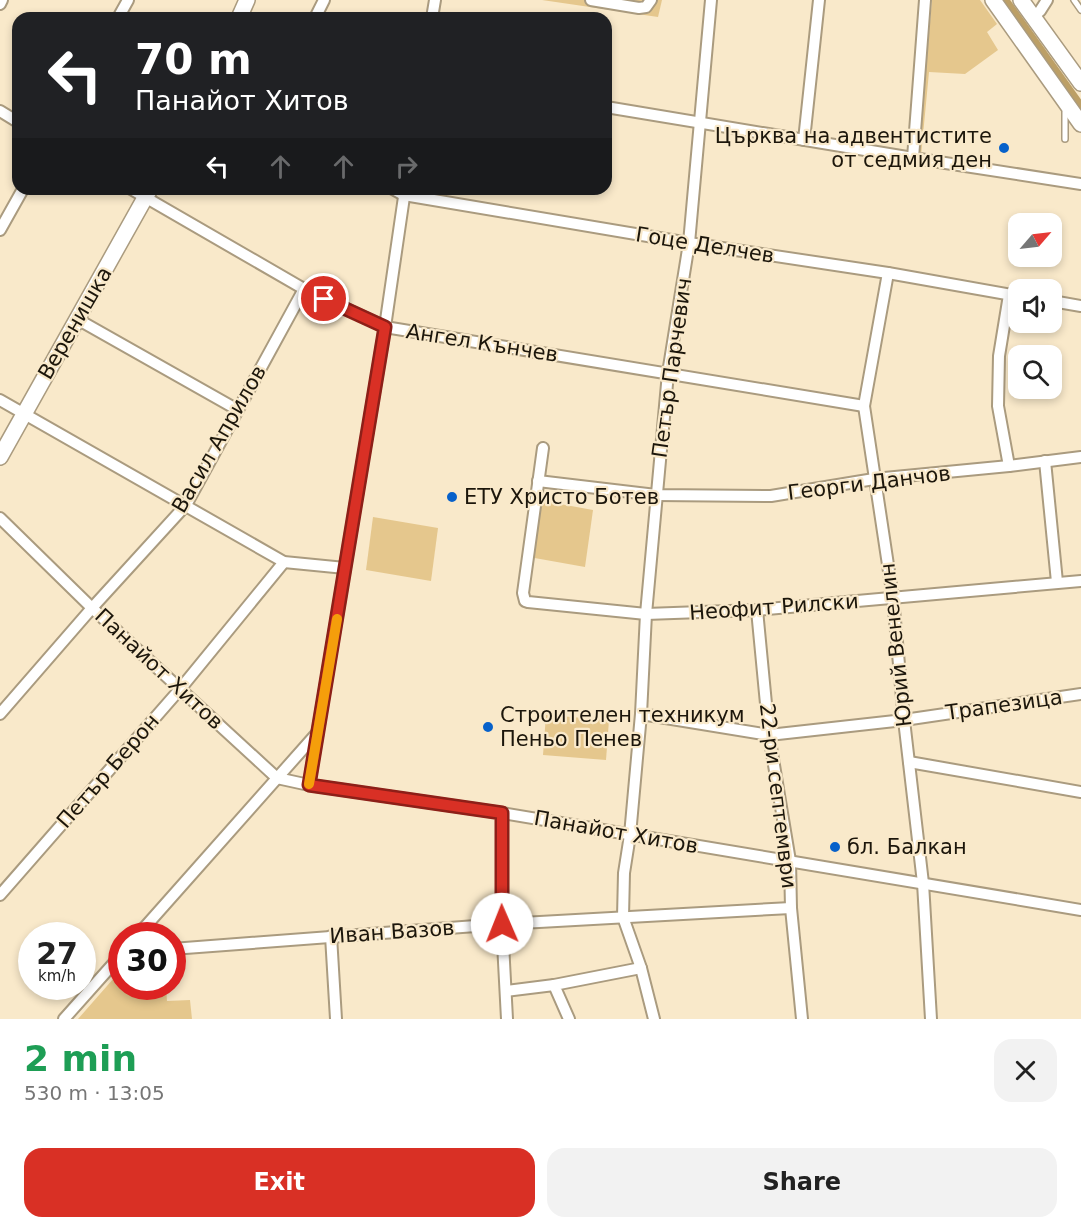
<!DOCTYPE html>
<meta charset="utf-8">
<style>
:root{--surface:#fff;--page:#f2f2f2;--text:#222;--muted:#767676;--accent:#d93025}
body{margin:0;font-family:"DejaVu Sans",sans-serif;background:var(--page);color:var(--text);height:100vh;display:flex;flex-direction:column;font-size:22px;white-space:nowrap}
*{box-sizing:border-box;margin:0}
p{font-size:20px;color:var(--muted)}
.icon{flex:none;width:33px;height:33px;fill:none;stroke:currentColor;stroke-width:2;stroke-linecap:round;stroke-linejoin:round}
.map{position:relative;height:1019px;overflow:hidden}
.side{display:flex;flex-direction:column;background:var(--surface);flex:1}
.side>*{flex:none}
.top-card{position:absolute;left:12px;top:12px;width:600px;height:183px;border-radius:18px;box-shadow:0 3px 9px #0003;background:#202124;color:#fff;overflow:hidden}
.needle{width:39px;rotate:62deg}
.controls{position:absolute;left:1008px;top:213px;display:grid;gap:12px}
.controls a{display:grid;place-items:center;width:54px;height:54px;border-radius:12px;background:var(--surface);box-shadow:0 3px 9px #0003;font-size:30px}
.speed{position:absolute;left:18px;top:922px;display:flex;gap:12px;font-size:30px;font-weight:700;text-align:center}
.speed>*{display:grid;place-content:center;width:78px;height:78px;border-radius:50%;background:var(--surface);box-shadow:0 3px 9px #0003;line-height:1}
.speed small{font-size:15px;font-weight:400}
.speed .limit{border:9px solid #d22;background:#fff;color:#111}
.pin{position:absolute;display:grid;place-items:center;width:51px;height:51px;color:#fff;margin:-26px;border:3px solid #fff;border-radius:50%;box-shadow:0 2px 6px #0007}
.me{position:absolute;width:66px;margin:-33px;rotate:359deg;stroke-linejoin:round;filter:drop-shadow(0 0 4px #0008)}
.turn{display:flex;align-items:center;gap:21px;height:126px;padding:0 24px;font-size:27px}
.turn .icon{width:78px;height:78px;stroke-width:2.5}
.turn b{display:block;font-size:42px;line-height:51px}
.lanes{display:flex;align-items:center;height:57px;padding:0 24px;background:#0003;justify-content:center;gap:30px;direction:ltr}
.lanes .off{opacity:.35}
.round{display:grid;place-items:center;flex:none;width:63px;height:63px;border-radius:18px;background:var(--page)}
.overview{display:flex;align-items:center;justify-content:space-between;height:102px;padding:0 24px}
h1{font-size:36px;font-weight:600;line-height:45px;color:#1e9e55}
.cta{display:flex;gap:12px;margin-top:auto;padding:12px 24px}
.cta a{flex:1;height:69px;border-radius:18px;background:var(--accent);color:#fff;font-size:24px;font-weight:600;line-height:69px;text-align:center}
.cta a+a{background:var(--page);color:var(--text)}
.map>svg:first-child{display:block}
.green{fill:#e5c78d}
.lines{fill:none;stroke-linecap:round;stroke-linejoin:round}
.canal{stroke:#bc9f66;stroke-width:10}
.lane-casing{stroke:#aa9b7f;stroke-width:8}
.street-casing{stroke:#aa9b7f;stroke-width:14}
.secondary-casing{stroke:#aa9b7f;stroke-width:18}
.lane{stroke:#fff;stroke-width:5}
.street{stroke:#fff;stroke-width:10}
.secondary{stroke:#fff;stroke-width:15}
.route-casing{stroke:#8d1f18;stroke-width:15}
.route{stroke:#d93025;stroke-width:10}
.slow{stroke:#f59e0b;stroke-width:10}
.poi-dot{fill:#0761ca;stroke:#f9e9ca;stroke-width:2}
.labels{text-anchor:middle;stroke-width:4.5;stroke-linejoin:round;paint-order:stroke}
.poi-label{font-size:21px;fill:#1c160b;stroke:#f9e9ca;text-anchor:start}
.street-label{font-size:21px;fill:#1c160b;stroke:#f9e9ca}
</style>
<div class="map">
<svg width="1081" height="1019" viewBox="0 0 1081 1019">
<rect width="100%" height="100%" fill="#f9e9ca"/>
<g class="green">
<path d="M542,0H662L658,17Z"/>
<path d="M932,0H980L997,24L987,32L998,50L965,74L929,72L921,156H918Z"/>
<path d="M538,500L593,510L585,567L529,557Z"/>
<path d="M373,517L438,528L431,581L366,570Z"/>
<path d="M546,715L609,720L606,760L543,755Z"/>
<path d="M121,970L122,987H166L167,1001L190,1000L192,1019H78Z"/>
</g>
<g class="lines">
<path class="canal" d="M1004,0L1081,108"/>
<defs>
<g id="lane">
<path d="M1074,0L1081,10"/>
<path d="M1065,139V112H1067"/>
</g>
<g id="street">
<path d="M591,0L639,8L646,7L651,0"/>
<path d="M0,4L2,0"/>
<path d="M1033,17L1040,11L1047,0"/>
<path d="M118,18L128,0"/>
<path d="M315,18L324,0"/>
<path d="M432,18L435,0"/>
<path d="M606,107L913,158L1081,184"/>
<path d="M0,111L18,122"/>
<path d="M804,140L819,0"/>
<path d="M913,158L925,0"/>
<path d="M131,189L304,289L385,327L864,406"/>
<path d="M393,189L404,195L689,243L888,273L1018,296"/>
<path d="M0,230L23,189"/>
<path d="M888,273L864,406L893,598L904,720L923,883L931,1019"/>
<path d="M1009,295L999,356L998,406L1009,466"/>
<path d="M1052,301L1081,306"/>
<path d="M77,319L238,410"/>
<path d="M0,400L284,562L345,568"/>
<path d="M543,448L523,593L525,601L528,602L646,614L757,610L1081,581"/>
<path d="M1045,461L1057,582"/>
<path d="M538,481L656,495L771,496L874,479L1009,466L1081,457"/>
<path d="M0,518L92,608L277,778L309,785L502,813L1081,910"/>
<path d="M757,610L769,735L790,861L791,908L802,1019"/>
<path d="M0,714L92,608L186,505L304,289"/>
<path d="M641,714L769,735L904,720L1081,694"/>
<path d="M909,762L1081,792"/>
<path d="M309,785L385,327L405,190"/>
<path d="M502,813V924L507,1019"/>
<path d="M0,895L181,688L284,562"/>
<path d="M137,936L318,732"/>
<path d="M331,936L336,1019"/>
<path d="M172,949L502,924L791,908"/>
<path d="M506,991L554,985"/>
<path d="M64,1019L122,954"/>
<path d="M569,1019L554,985L641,968"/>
<path d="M654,1019L641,968L623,917L624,873L630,835L641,714L646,614L668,373L689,243L711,0"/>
</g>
<g id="secondary">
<path d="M993,0L1081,124"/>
<path d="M1021,0L1081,83"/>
<path d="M239,18L247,0"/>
<path d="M0,457L150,189"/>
</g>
</defs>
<use href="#lane" class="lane-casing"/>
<use href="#street" class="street-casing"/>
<use href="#secondary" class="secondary-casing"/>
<use href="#lane" class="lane"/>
<use href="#street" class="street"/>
<use href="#secondary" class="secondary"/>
</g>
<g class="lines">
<defs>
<path id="route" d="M324,299L385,327L309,785L502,813V924"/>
</defs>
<use href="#route" class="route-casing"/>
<use href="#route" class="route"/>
<path class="slow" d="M309,784L337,619"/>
</g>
<g class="poi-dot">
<circle cx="1004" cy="148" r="6"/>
<circle cx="452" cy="497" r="6"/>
<circle cx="488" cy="727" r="6"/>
<circle cx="835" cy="847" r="6"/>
</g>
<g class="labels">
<g class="poi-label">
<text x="992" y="143" text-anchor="end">Църква на адвентистите<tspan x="992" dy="24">от седмия ден</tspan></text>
<text x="464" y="504">ЕТУ Христо Ботев</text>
<text x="500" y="722">Строителен техникум<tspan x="500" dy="24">Пеньо Пенев</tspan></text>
<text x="847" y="854">бл. Балкан</text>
</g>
<g class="street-label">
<text transform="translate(705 245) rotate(9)" y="7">Гоце Делчев</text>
<text transform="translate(75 323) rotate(-60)" y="7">Веренишка</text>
<text transform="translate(482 343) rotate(9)" y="7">Ангел Кънчев</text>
<text transform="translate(672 368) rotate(-82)" y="7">Петър Парчевич</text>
<text transform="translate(219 439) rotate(-60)" y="7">Васил Априлов</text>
<text transform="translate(869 483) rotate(-7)" y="7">Георги Данчов</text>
<text transform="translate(774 607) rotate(-4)" y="7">Неофит Рилски</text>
<text transform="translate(896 645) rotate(-96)" y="7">Юрий Венелин</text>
<text transform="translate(159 669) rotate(43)" y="7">Панайот Хитов</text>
<text transform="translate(1004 705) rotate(-8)" y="7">Трапезица</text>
<text transform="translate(108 771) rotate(-49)" y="7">Петър Берон</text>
<text transform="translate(778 796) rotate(83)" y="7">22-ри септември</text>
<text transform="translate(616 832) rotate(10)" y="7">Панайот Хитов</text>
<text transform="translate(392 932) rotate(-4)" y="7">Иван Вазов</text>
</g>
</g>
</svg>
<div class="controls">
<a><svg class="needle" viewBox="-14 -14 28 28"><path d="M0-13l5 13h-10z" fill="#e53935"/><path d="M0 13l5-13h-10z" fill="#767676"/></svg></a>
<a><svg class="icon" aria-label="sound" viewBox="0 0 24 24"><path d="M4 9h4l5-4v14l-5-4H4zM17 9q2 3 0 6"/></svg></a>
<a><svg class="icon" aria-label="search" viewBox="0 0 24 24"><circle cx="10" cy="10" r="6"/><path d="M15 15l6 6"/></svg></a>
</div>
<div class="speed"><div>27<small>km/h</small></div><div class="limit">30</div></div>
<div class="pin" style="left:324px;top:299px;background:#d93025"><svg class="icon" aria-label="arrive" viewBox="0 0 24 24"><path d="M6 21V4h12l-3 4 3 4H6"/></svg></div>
<svg class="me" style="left:502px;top:924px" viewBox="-20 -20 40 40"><circle r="19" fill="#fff"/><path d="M0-13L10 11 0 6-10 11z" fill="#d93025"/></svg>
<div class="top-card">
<div class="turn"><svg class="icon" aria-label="left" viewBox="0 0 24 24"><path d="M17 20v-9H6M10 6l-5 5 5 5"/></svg><div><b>70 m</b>Панайот Хитов</div></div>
<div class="lanes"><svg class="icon" aria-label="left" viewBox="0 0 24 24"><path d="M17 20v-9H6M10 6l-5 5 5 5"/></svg><svg class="icon off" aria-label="ahead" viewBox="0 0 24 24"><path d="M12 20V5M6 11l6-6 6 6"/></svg><svg class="icon off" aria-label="ahead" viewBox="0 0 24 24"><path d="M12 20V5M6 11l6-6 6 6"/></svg><svg class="icon off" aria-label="right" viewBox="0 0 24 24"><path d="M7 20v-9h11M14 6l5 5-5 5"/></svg></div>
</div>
</div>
<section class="side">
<div class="overview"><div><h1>2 min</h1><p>530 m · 13:05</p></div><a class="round"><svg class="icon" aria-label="close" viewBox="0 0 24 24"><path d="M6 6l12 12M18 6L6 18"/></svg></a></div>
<div class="cta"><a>Exit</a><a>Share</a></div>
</section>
